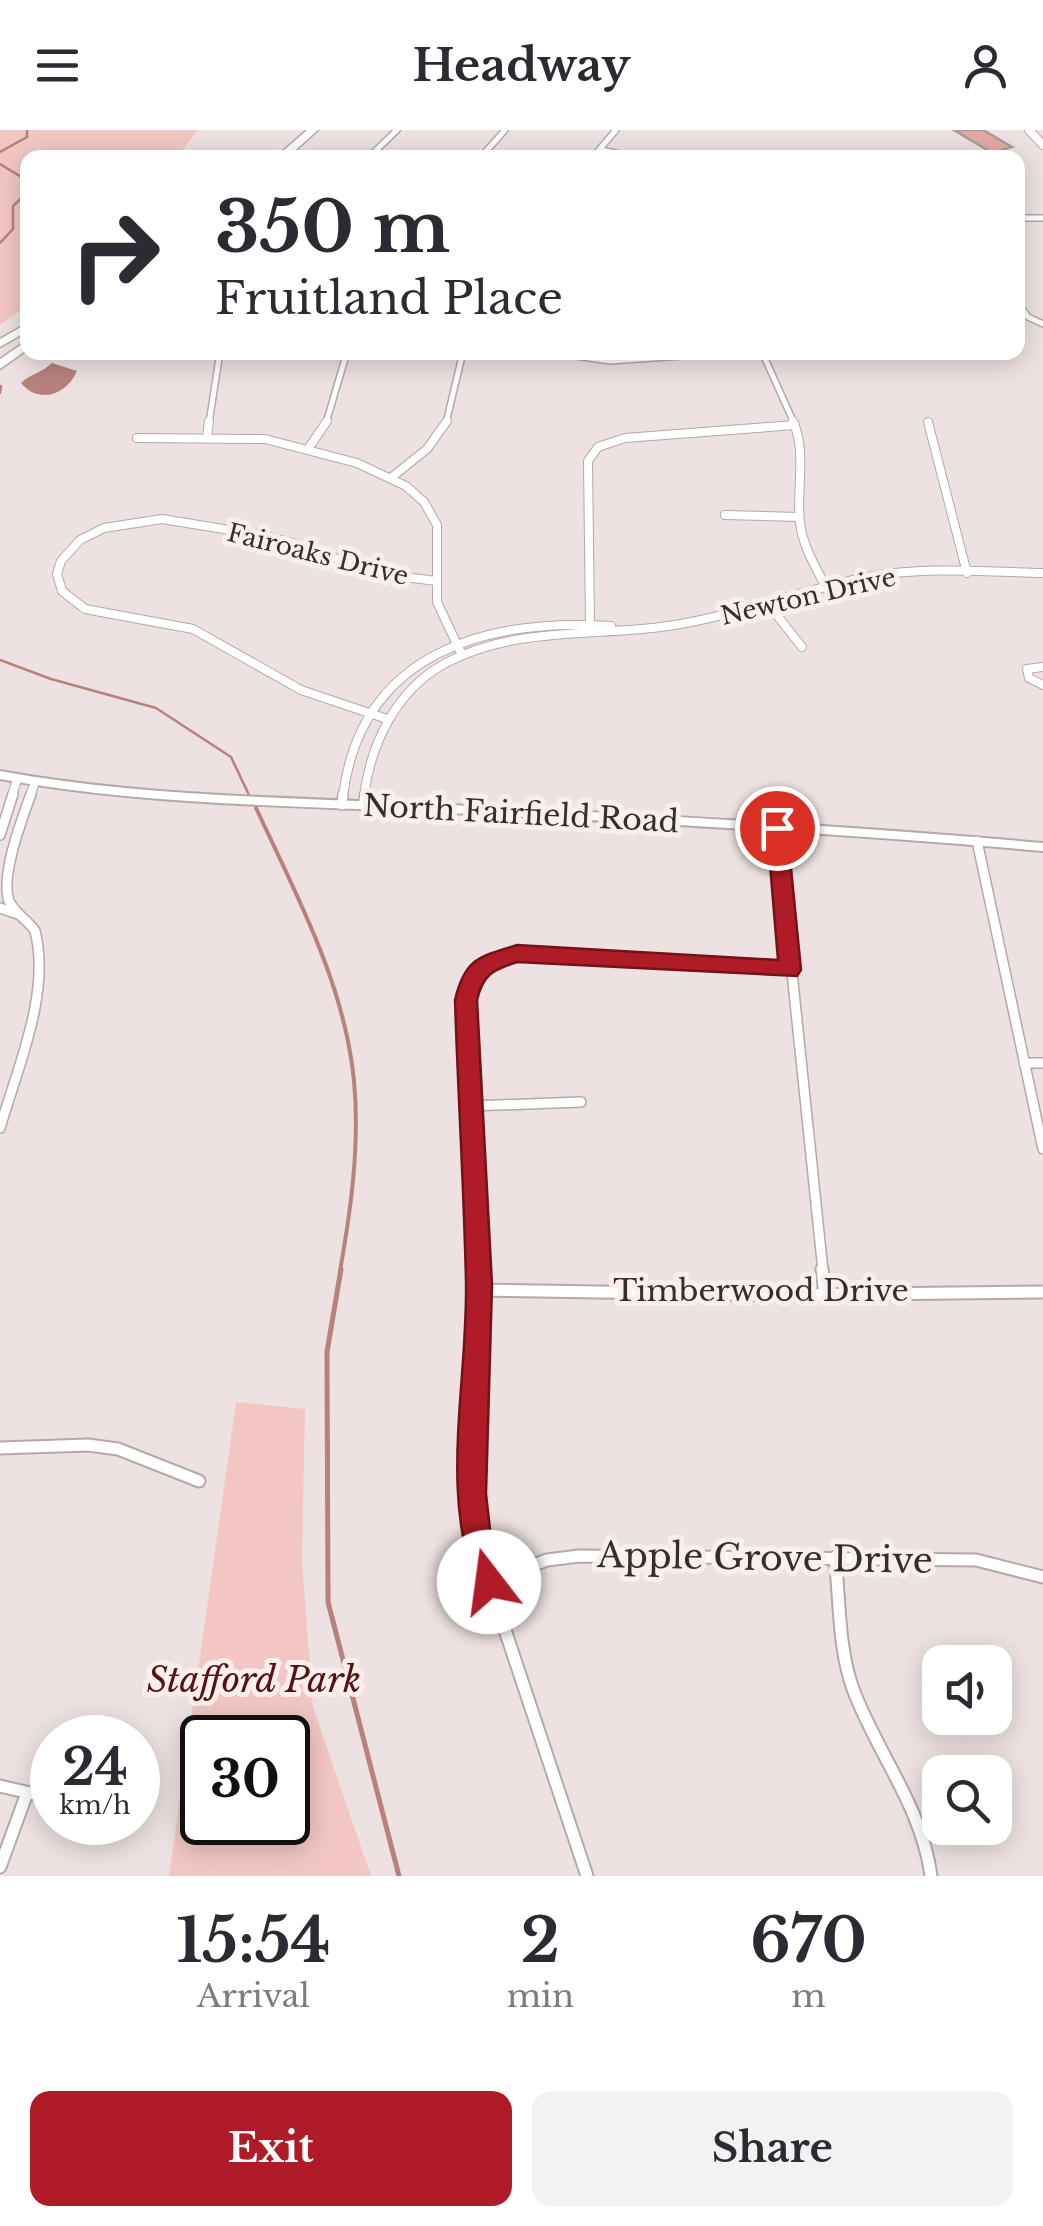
<!DOCTYPE html>
<style>
:root{--surface:#fff;--page:#f2f2f3;--text:#2b2b33;--muted:#7c7c81;--accent:#af1c27}
body{margin:0;font-family:"Libre Baskerville",serif;background:var(--page);color:var(--text);height:100vh;display:flex;flex-direction:column;font-size:38px;white-space:nowrap}
*{box-sizing:border-box;margin:0}
p{font-size:32px;color:var(--muted)}
.icon{flex:none;width:55px;height:55px;fill:none;stroke:currentColor;stroke-width:2;stroke-linecap:round;stroke-linejoin:round}
.map{position:relative;height:1746px;overflow:hidden}
.sheet{display:flex;flex-direction:column;background:var(--surface);flex:1}
.sheet>*{flex:none}
.banner{position:absolute;left:20px;top:20px;width:1005px;height:210px;border-radius:20px;box-shadow:0 5px 25px #0003;background:#fff;color:var(--text);overflow:hidden}
.fabs{position:absolute;left:922px;top:1515px;display:grid;gap:20px}
.fabs a{display:grid;place-items:center;width:90px;height:90px;border-radius:20px;background:var(--surface);box-shadow:0 5px 25px #0003;font-size:50px}
.speed{position:absolute;left:30px;top:1585px;display:flex;gap:20px;font-size:50px;font-weight:700;text-align:center}
.speed>*{display:grid;place-content:center;width:130px;height:130px;border-radius:50%;background:var(--surface);box-shadow:0 5px 25px #0003;line-height:1}
.speed small{font-size:25px;font-weight:400}
.speed .limit{border:5px solid #111;border-radius:15px;background:#fff;color:#111}
.pin{position:absolute;display:grid;place-items:center;width:85px;height:85px;color:#fff;margin:-42px;border:5px solid #fff;border-radius:50%;box-shadow:0 2px 10px #0007}
.me{position:absolute;width:110px;margin:-55px;rotate:345deg;stroke-linejoin:round;filter:drop-shadow(0 0 8px #0008)}
.turn{display:flex;align-items:center;gap:35px;height:210px;padding:0 30px;font-size:45px}
.turn .icon{width:130px;height:130px;stroke-width:2.5}
.turn b{display:block;font-size:70px;line-height:85px}
.eta{display:flex;justify-content:space-evenly;align-items:center;height:170px;text-align:center}
.eta b{font-size:60px;font-weight:700;line-height:70px}
.primary-button{display:flex;gap:20px;margin-top:auto;padding:20px 30px}
.primary-button a{flex:1;height:115px;border-radius:20px;background:var(--accent);color:#fff;font-size:40px;font-weight:700;line-height:115px;text-align:center}
.primary-button a+a{background:var(--page);color:var(--text)}
header{display:flex;justify-content:space-between;align-items:center;height:130px;padding:0 30px;background:var(--surface);font-size:45px;font-weight:700}
.map>svg:first-child{display:block}
.green{fill:#f2c7c3;fill-rule:evenodd}
.water{fill:#b9817d}
.lines{fill:none;stroke-linecap:round;stroke-linejoin:round}
.stream-far2{stroke:#b9817d;stroke-width:2.5}
.stream-far1{stroke:#b9817d;stroke-width:4}
.stream{stroke:#b9817d;stroke-width:5}
.building{fill:#e4a9a4;stroke:#a89d9c;stroke-width:2.5}
.minor-far3-casing{stroke:#b4a9a8;stroke-width:8}
.minor-far2-casing{stroke:#b4a9a8;stroke-width:10}
.minor-far1-casing{stroke:#b4a9a8;stroke-width:12}
.minor-casing{stroke:#b4a9a8;stroke-width:15}
.tertiary-casing{stroke:#b4a9a8;stroke-width:10}
.secondary-casing{stroke:#b4a9a8;stroke-width:4}
.motorway-casing{stroke:#b4a9a8;stroke-width:3}
.minor-far3{stroke:#fff;stroke-width:5}
.minor-far2{stroke:#fff;stroke-width:8}
.minor-far1{stroke:#fff;stroke-width:9}
.minor{stroke:#fff;stroke-width:11}
.tertiary{stroke:#fff;stroke-width:8}
.secondary{fill:#fff;fill-rule:evenodd}
.motorway{fill:#fff;fill-rule:evenodd}
.route{fill:#af1c27;stroke:#721219;stroke-width:2.5}
.labels{text-anchor:middle;stroke-width:10;stroke-linejoin:round;paint-order:stroke}
.far-street-label{font-size:25px;fill:#332f2e;stroke:#fbefee}
.street-label{font-size:30px;fill:#332f2e;stroke:#fbefee}
.near-street-label{font-size:35px;fill:#332f2e;stroke:#fbefee}
.near-park-label{font-size:35px;font-style:italic;fill:#561113;stroke:#fbefee}
</style>
<header><svg class="icon" aria-label="menu" viewBox="0 0 24 24"><path d="M4 6h16M4 12h16M4 18h16"/></svg>Headway<svg class="icon" aria-label="person" viewBox="0 0 24 24"><circle cx="12" cy="8" r="4"/><path d="M4 21q1-7 8-7t8 7"/></svg></header>
<div class="map">
<svg width="1043" height="1746" viewBox="0 0 1043 1746">
<rect width="100%" height="100%" fill="#ede2e1"/>
<g class="green">
<path d="M0,0H198L177,27L28,28L27,176L0,195Z"/>
<path d="M236,1272L305,1279L302,1432L313,1577L371,1746H169ZM202,1608H288V1692H202Z"/>
</g>
<path class="water" d="M52,233L77,241C66,266 38,274 21,253C30,244 42,243 52,233Z"/>
<g class="lines">
<g class="stream-far2">
<path d="M0,22L27,7V0"/>
<path d="M0,34L28,51"/>
<path d="M0,113L13,99V76L28,62"/>
<path d="M0,263L1,256"/>
<path d="M0,530L51,549L156,578L231,627L249,665"/>
</g>
<path class="stream-far1" d="M256,678C296,764 345,855 354,951C360,1014 351,1079 340,1141"/>
<path class="stream" d="M341,1139L327,1222L328,1472L399,1746"/>
</g>
<path class="building" d="M954,0H983L1012,17L992,23Z"/>
<g class="lines">
<defs>
<g id="minor-far3">
<path d="M602,20L637,28"/>
<path d="M368,28L397,0"/>
<path d="M480,28L505,0"/>
<path d="M592,28L616,0"/>
<path d="M1018,88H1043"/>
<path d="M1018,173L1028,187L1043,194"/>
<path d="M548,222L610,231L742,222"/>
<path d="M762,222L794,293"/>
<path d="M209,293L220,222"/>
<path d="M326,293L347,222"/>
<path d="M446,293L463,222"/>
</g>
<g id="minor-far2">
<path d="M793,291C807,323 796,359 800,393C803,417 816,438 827,459"/>
<path d="M928,292L967,443"/>
<path d="M207,307L209,291"/>
<path d="M137,308L265,309L357,333L406,356L424,372L437,395V472L462,525"/>
<path d="M308,319L327,291"/>
<path d="M392,347L427,319L447,291"/>
<path d="M725,385L799,387"/>
<path d="M768,474L802,517"/>
<path d="M590,496L588,331L598,317L625,308L795,295"/>
<path d="M1043,537L1027,539L1029,548L1043,555"/>
<path d="M387,589L301,560L193,499L85,479L62,461L57,444L61,431L80,410L104,398L162,389L261,405L304,416L374,443L436,451"/>
<path d="M12,666L17,649"/>
<path d="M30,666L35,652"/>
<path d="M343,666C361,523 485,488 611,496"/>
<path d="M364,666C371,613 396,561 444,534C513,496 593,507 668,496C736,486 801,460 868,447C926,436 984,442 1043,443"/>
</g>
<g id="minor-far1">
<path d="M342,675L343,664"/>
<path d="M363,676L365,664"/>
<path d="M777,698L823,1141"/>
<path d="M0,705L13,664"/>
<path d="M977,711L1043,1019"/>
<path d="M0,778L18,784"/>
<path d="M1024,933H1043"/>
<path d="M470,976L581,972"/>
<path d="M0,998C17,939 51,863 35,801C28,790 14,783 9,771C0,746 22,689 31,664"/>
<path d="M478,1141L468,856L483,834L517,824L790,840"/>
</g>
<g id="minor">
<path d="M478,1139L474,1389L489,1452L587,1746"/>
<path d="M822,1139L825,1164"/>
<path d="M479,1160L783,1165L1043,1162"/>
<path d="M0,1318L88,1315L118,1319L199,1351"/>
<path d="M835,1427C840,1470 838,1518 853,1559C877,1623 922,1677 931,1746"/>
<path d="M489,1452L547,1430L579,1426L976,1430L1043,1447"/>
<path d="M0,1656L52,1668"/>
<path d="M0,1737L27,1663"/>
</g>
<path id="tertiary" d="M1029,0L1043,15"/>
<path id="secondary" d="M0,641C143,667 286,667 430,674C635,684 839,695 1043,713V721C839,703 635,692 430,682C286,675 143,675 0,649Z"/>
<g id="motorway">
<path d="M307,0H318L287,28H275Z"/>
<path d="M28,193V201L0,217V209Z"/>
<path d="M28,210V219L0,239V229Z"/>
</g>
</defs>
<use href="#minor-far3" class="minor-far3-casing"/>
<use href="#minor-far2" class="minor-far2-casing"/>
<use href="#minor-far1" class="minor-far1-casing"/>
<use href="#minor" class="minor-casing"/>
<use href="#tertiary" class="tertiary-casing"/>
<use href="#secondary" class="secondary-casing"/>
<use href="#motorway" class="motorway-casing"/>
<use href="#minor-far3" class="minor-far3"/>
<use href="#minor-far2" class="minor-far2"/>
<use href="#minor-far1" class="minor-far1"/>
<use href="#minor" class="minor"/>
<use href="#tertiary" class="tertiary"/>
<use href="#secondary" class="secondary"/>
<use href="#motorway" class="motorway"/>
</g>
<path class="route" d="M777,691L787,698L801,840L797,846L517,832C493,840 483,844 477,870L492,1155L486,1364L491,1408L504,1452L499,1462L489,1467L479,1462C438,1365 468,1254 466,1152C464,1058 458,964 455,870C465,828 479,827 517,815L778,830L767,698Z"/>
<g class="labels">
<g class="far-street-label">
<text transform="translate(318 424) rotate(14)" y="9">Fairoaks Drive</text>
<text transform="translate(808 466) rotate(-13)" y="9">Newton Drive</text>
</g>
<g class="street-label">
<text transform="translate(521 684) rotate(3)" y="10">North Fairfield Road</text>
<text x="761" y="1171">Timberwood Drive</text>
</g>
<g class="near-street-label">
<text transform="translate(765 1428) rotate(1)" y="12">Apple Grove Drive</text>
</g>
<g class="near-park-label">
<text x="254" y="1562">Stafford Park</text>
</g>
</g>
</svg>
<div class="fabs">
<a><svg class="icon" aria-label="sound" viewBox="0 0 24 24"><path d="M4 9h4l5-4v14l-5-4H4zM17 9q2 3 0 6"/></svg></a>
<a><svg class="icon" aria-label="search" viewBox="0 0 24 24"><circle cx="10" cy="10" r="6"/><path d="M15 15l6 6"/></svg></a>
</div>
<div class="speed"><div>24<small>km/h</small></div><div class="limit">30</div></div>
<div class="pin" style="left:777px;top:698px;background:#d93025"><svg class="icon" aria-label="arrive" viewBox="0 0 24 24"><path d="M6 21V4h12l-3 4 3 4H6"/></svg></div>
<svg class="me" style="left:489px;top:1452px" viewBox="-20 -20 40 40"><circle r="19" fill="#fff"/><path d="M0-13L10 11 0 6-10 11z" fill="#af1c27"/></svg>
<div class="banner">
<div class="turn"><svg class="icon" aria-label="right" viewBox="0 0 24 24"><path d="M7 20v-9h11M14 6l5 5-5 5"/></svg><div><b>350 m</b>Fruitland Place</div></div>
</div>
</div>
<section class="sheet">
<div class="eta">
<div><b>15:54</b><p>Arrival</p></div>
<div><b>2</b><p>min</p></div>
<div><b>670</b><p>m</p></div>
</div>
<div class="primary-button"><a>Exit</a><a>Share</a></div>
</section>
